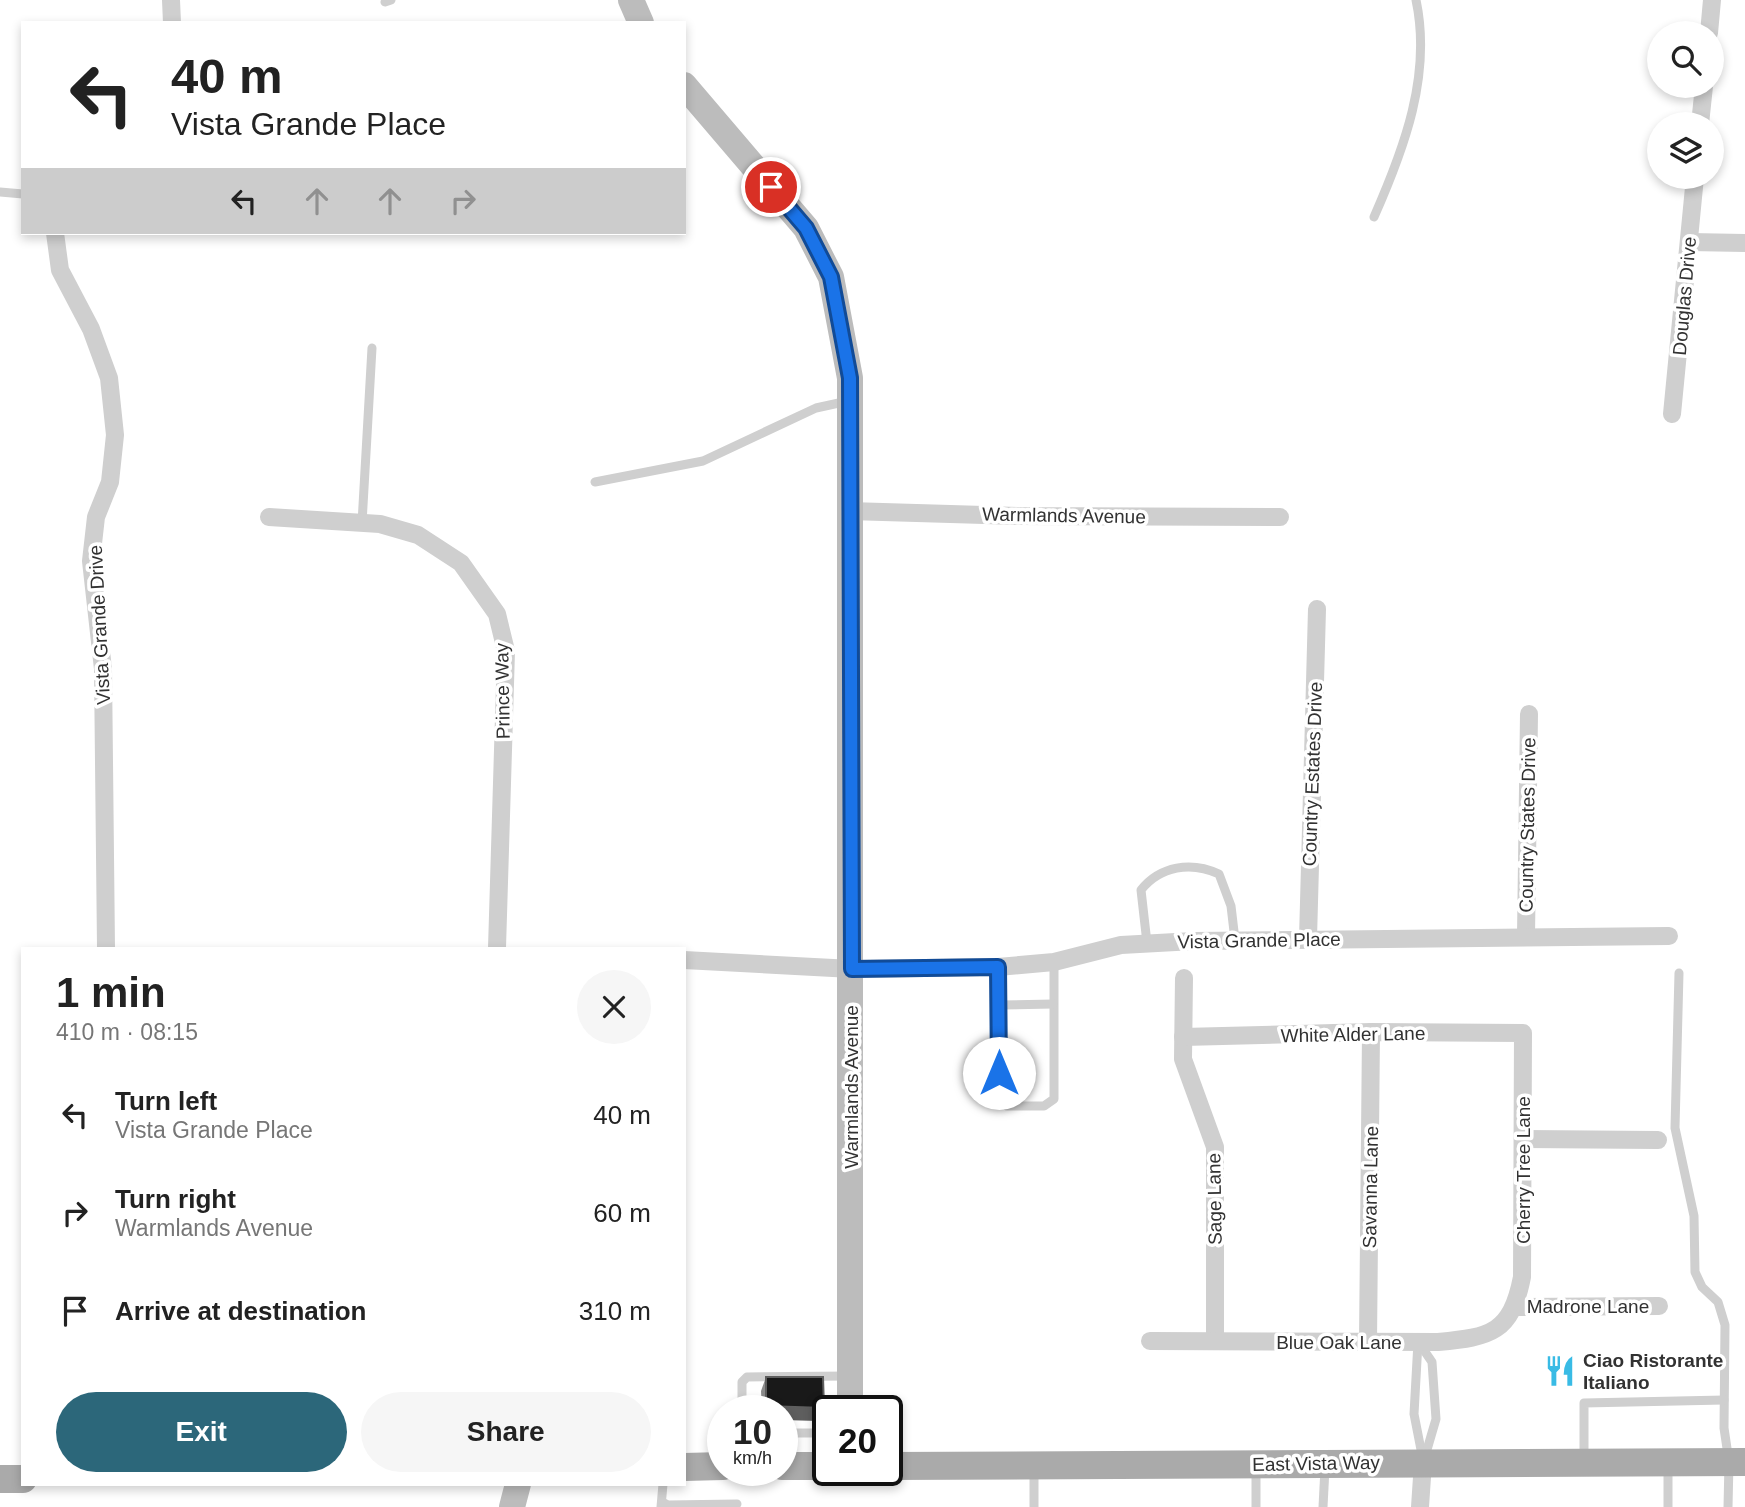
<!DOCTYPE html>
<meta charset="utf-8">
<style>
:root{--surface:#fff;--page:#f6f6f6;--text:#222;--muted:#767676;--accent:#2c677a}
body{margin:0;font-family:Helvetica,sans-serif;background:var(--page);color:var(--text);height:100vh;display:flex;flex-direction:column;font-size:26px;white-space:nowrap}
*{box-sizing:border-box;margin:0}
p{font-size:23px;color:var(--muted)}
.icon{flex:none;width:38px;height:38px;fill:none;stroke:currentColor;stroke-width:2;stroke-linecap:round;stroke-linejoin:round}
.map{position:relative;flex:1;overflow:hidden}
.details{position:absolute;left:21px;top:947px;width:665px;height:539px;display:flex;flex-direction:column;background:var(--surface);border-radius:0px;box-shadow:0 4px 10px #0003}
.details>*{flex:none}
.banner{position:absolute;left:21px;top:21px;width:665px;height:214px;border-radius:0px;box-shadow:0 4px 10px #0003;background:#fff;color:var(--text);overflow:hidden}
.fabs{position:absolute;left:1647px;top:21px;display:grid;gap:14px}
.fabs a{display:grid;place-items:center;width:77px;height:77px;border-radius:50%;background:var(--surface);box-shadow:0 4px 10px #0003;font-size:35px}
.speed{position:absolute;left:707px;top:1395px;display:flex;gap:14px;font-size:35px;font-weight:700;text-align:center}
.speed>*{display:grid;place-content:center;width:91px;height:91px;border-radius:50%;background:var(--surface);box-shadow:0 4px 10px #0003;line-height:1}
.speed small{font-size:18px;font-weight:400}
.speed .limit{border:4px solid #111;border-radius:10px;background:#fff;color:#111}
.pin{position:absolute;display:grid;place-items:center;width:60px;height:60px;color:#fff;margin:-30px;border:4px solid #fff;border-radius:50%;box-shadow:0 2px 7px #0007}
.me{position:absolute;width:77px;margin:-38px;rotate:0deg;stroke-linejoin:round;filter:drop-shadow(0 0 5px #0008)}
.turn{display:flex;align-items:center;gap:24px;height:147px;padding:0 35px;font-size:32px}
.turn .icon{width:91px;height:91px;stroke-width:2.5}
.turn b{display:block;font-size:49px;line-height:60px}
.lanes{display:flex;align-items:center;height:66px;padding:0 35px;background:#0003;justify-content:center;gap:35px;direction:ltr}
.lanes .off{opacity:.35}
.round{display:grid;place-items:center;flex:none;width:74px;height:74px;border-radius:37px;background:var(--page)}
.summary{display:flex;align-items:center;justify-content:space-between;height:119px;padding:0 35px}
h1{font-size:42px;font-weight:600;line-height:52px}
.action{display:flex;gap:14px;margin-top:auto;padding:14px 35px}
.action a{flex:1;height:80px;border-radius:42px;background:var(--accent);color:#fff;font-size:28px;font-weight:600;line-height:80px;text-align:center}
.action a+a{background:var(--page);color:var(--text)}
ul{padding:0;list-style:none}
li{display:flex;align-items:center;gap:21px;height:98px;padding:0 35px}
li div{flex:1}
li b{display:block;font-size:26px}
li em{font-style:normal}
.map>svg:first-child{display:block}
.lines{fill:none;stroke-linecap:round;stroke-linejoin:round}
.lane{stroke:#cfcfcf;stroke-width:9}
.street{stroke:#cfcfcf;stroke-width:18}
.secondary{stroke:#bcbcbc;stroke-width:26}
.primary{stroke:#aaa;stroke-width:28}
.wall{fill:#8c8c8c}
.shaded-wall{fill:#5e5e5e}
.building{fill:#191919;stroke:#5e5e5e;stroke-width:2}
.route-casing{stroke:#114b97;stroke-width:18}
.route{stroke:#1a73e8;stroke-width:12}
.labels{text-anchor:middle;stroke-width:7;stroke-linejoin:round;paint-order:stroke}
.street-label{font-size:19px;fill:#323232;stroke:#fff}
.poi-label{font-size:19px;font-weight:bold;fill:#323232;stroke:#fff;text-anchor:start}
</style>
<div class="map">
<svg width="1745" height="1507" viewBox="0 0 1745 1507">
<rect width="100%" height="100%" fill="#fff"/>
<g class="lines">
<g class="lane">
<path d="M385,2L391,0"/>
<path d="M0,192L23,194"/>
<path d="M1374,217C1404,149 1432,75 1416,0"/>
<path d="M595,482L703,461L816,408L848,401"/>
<path d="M362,523L372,348"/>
<path d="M1147,943L1141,890C1160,866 1191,861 1219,874L1231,906L1235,940"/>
<path d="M998,967L999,1098L1007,1106H1044L1054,1099V962"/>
<path d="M1679,973L1675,1128L1694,1216L1695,1272L1702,1287L1718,1302L1725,1325L1724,1428L1729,1462L1728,1507"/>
<path d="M999,1005L1053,1004"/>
<path d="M1418,1342L1414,1414L1423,1460"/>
<path d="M1419,1343L1432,1362L1436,1419L1424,1460"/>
<path d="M742,1410V1382L747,1377L849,1376"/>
<path d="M782,1433H828"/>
<path d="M1584,1460V1403L1724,1400"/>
<path d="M1034,1467V1507"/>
<path d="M662,1502L668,1505L737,1504"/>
<path d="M661,1507L663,1484"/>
<path d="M1256,1507V1469"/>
<path d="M1323,1507L1325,1468"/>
<path d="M1668,1507V1467"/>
</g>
<g class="street">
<path d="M171,0L172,23"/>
<path d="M1709,33L1712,0"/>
<path d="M1700,124L1704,86"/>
<path d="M55,233L60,270L91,329L109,378L115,435L110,482L96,517L91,561L103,669L106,948"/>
<path d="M1689,242L1745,243"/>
<path d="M1672,414L1695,177"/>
<path d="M849,511L1018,516L1280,517"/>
<path d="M269,517L380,524L418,535L461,563L497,614L506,651L497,948"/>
<path d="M1526,936L1529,714"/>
<path d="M1308,939L1317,609"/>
<path d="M684,960L852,969L998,967L1054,962L1121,945L1194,941L1669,936"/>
<path d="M1184,978L1183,1059L1215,1147V1341"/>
<path d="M1523,1139L1658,1140"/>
<path d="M1516,1307L1659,1306"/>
<path d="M1150,1341L1438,1342C1491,1337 1511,1333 1522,1277L1523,1033L1371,1032L1183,1037"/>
<path d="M1368,1342L1371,1032"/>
<path d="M1420,1507L1423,1462"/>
</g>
<g class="secondary">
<path d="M631,0L641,23"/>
<path d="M684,85L806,228L831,277L850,378V1410"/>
<path d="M512,1507L518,1484"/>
</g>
<g class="primary">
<path d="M782,1466H828"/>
<path d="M887,1466L1745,1462"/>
<path d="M684,1467L723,1466"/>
<path d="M0,1479H23"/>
</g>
</g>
<path class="wall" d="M766,1377L819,1421L782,1410H762L761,1391Z"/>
<path class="shaded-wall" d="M766,1406L824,1408L819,1421L782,1420V1410H765Z"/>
<path class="building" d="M766,1377H823L824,1408L766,1406Z"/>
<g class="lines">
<defs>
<path id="route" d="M771,187L806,228L831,277L850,378L852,969L998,967L999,1073"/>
</defs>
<use href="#route" class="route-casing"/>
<use href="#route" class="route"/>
</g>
<defs>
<symbol id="restaurant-bare" viewBox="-9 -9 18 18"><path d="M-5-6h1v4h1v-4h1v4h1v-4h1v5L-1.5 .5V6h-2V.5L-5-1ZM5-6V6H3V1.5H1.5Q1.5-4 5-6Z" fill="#39bbe5" stroke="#fff" stroke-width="2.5" paint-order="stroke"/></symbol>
</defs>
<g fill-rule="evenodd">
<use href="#restaurant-bare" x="1538" y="1349" width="44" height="44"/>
</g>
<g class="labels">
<g class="street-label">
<text transform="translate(1684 296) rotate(-85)" y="7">Douglas Drive</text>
<text transform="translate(1064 515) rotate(1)" y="7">Warmlands Avenue</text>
<text transform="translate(99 625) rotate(-93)" y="7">Vista Grande Drive</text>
<text transform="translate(502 691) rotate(-91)" y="7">Prince Way</text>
<text transform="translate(1312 774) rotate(-88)" y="7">Country Estates Drive</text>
<text transform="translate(1527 825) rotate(-89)" y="7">Country States Drive</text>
<text transform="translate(1259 940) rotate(-1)" y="7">Vista Grande Place</text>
<text transform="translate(1353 1034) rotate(-1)" y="7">White Alder Lane</text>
<text transform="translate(851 1087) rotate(-90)" y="7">Warmlands Avenue</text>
<text transform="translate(1523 1170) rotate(-90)" y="7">Cherry Tree Lane</text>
<text transform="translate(1370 1187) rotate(-89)" y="7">Savanna Lane</text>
<text transform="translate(1214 1199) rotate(-91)" y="7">Sage Lane</text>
<text x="1588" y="1313">Madrone Lane</text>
<text x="1339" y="1349">Blue Oak Lane</text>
<text transform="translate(1316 1463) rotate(-1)" y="7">East Vista Way</text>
</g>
<g class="poi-label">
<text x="1583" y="1367">Ciao Ristorante<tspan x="1583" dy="22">Italiano</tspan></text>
</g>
</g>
</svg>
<div class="fabs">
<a><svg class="icon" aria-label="search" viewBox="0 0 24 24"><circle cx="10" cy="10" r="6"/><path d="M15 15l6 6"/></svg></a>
<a><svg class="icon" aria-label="layers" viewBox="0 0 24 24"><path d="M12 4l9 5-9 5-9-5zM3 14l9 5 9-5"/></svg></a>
</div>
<div class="speed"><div>10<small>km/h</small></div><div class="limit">20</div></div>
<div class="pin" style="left:771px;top:187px;background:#d93025"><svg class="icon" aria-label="arrive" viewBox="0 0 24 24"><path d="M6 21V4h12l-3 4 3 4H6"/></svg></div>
<svg class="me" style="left:999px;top:1073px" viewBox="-20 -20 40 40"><circle r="19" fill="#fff"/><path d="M0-13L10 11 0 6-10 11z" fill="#1a73e8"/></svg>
<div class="banner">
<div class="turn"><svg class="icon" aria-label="left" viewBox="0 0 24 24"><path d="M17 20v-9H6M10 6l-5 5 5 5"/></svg><div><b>40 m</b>Vista Grande Place</div></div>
<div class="lanes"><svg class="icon" aria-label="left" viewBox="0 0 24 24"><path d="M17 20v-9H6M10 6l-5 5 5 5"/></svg><svg class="icon off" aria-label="ahead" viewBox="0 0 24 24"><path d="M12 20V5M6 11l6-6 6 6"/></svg><svg class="icon off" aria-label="ahead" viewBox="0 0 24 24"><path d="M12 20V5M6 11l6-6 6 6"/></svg><svg class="icon off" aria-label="right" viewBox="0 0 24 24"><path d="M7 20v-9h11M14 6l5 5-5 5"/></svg></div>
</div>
<section class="details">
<div class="summary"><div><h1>1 min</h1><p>410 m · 08:15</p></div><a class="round"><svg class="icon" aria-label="close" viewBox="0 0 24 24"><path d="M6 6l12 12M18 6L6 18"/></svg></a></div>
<ul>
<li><svg class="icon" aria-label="left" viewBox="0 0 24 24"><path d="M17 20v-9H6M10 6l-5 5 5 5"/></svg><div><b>Turn left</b><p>Vista Grande Place</p></div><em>40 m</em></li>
<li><svg class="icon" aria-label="right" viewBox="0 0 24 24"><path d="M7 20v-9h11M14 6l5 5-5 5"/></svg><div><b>Turn right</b><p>Warmlands Avenue</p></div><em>60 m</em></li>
<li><svg class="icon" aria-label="arrive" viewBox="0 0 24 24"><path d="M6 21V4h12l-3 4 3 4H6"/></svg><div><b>Arrive at destination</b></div><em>310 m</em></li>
</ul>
<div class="action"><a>Exit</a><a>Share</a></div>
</section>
</div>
